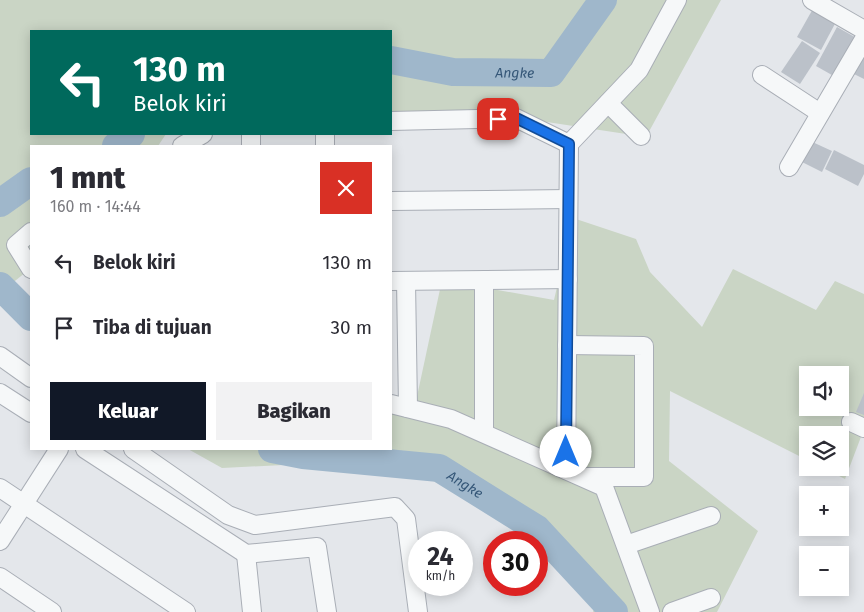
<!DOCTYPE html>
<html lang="id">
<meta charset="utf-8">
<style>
:root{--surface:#fff;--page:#f2f2f3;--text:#2b2b33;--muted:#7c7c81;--accent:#111827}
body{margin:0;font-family:"Fira Sans",sans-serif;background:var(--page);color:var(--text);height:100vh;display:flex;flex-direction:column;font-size:19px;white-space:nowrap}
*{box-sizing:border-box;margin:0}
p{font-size:16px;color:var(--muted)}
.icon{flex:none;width:28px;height:28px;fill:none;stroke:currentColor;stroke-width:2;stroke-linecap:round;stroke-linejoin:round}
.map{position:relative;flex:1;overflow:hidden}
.drawer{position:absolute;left:30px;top:145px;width:362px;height:305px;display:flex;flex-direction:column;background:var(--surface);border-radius:0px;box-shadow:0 2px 12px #0003}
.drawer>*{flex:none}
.banner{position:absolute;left:30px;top:30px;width:362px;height:105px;border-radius:0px;box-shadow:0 2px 12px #0003;background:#00695c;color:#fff;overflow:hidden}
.fabs{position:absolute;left:799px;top:366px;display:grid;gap:10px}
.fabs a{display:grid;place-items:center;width:50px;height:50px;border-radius:0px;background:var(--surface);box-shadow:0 2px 12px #0003;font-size:25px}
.speed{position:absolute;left:408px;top:531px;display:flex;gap:10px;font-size:25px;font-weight:700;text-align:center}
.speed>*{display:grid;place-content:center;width:65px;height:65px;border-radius:50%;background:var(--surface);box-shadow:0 2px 12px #0003;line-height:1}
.speed small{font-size:12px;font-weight:400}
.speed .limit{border:8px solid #d22;background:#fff;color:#111}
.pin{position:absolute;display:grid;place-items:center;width:42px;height:42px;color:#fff;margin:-21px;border-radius:10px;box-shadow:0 2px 8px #0006}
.me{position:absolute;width:55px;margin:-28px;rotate:0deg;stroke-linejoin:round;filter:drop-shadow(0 0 4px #0008)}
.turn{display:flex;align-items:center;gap:18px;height:105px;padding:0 20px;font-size:22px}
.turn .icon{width:65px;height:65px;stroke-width:2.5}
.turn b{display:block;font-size:35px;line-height:42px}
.round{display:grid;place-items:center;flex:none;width:52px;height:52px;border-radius:0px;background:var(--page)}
.overview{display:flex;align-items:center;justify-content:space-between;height:85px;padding:0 20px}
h1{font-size:30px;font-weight:800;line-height:38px}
.cta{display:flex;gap:10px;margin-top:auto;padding:10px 20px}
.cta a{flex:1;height:58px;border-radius:0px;background:var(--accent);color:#fff;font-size:20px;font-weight:800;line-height:58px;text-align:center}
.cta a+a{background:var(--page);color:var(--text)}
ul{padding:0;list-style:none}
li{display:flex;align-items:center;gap:15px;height:65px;padding:0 20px}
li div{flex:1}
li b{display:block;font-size:19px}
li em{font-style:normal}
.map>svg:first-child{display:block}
.green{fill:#cad5c5;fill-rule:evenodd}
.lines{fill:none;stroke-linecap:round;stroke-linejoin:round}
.river{stroke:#9fb7cb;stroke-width:28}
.building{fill:#bbc1c9}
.minor-casing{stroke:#a9aeb6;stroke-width:20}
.minor{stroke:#f6f8f9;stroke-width:18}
.route-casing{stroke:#114b97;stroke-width:12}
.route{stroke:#1a73e8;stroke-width:9}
.labels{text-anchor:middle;stroke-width:4;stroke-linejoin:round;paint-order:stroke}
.water-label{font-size:14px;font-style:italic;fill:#355778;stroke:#f3f6f8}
</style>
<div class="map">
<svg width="864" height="612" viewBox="0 0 864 612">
<rect width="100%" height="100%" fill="#e4e7eb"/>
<g class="green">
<path d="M0,0H721L646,137L527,119L391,120V31H31V134H166L158,146H31V268L0,293Z"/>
<path d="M573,218L636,239L650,272L702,327L733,269L816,310L835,281L864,294V429L845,479L823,468H840V435H808L807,460L670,391L669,461L758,531L717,612H593L594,608L511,513L382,460L222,468L188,449H391V411L413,415L442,280L554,300ZM808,375H840V408H808Z"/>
</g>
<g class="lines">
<g class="river">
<path id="s1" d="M391,60L453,72L551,73L603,0"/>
<path d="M116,146L131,134"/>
<path d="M0,203L31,181"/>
<path d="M0,286L31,317"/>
<path id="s2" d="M272,449L303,455L439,468L537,529L614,612"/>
</g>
</g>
<g class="building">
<path d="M814,7L837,20L821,50L797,37Z"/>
<path d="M837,27L860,40L839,79L816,66Z"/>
<path d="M802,41L820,53L800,84L781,72Z"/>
<path d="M864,51V79L852,73Z"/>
<path d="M808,140L832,151L822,172L798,160Z"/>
<path d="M834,150L864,165V174L858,186L825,169Z"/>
<path d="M864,393V415L856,412Z"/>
</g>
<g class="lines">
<defs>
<g id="minor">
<path d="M812,0L864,30"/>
<path d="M762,75L820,113"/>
<path d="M608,103L641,136"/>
<path d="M391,121L516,118L569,144L639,70L677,0"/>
<path d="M251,134V146"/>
<path d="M325,134V146"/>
<path d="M182,146L203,134"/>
<path d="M789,167L864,39"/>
<path d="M391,201L568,199"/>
<path d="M31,232L16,245L31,269"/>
<path d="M484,280V433"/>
<path d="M391,281L568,279"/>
<path d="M406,281L408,408"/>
<path d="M567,345L644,346V477H587"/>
<path d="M0,356L31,378"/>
<path d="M0,393L31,413"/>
<path d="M391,404L451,419L604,487L650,612"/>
<path d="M851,422L864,428"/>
<path d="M85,449L246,554L317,547L327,612"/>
<path d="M133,449L228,515L255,525L395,507L406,519L418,612"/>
<path d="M566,470L569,144"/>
<path d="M0,488L186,612"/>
<path d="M0,541L59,449"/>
<path d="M626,545L711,516"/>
<path d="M246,554L252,612"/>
<path d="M0,577L52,612"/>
<path d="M672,612L711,598"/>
</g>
</defs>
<use href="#minor" class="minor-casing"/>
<use href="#minor" class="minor"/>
</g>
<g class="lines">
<defs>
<path id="route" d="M498,119L516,118L569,144L566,452"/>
</defs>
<use href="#route" class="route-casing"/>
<use href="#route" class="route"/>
</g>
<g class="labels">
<g class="water-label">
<text dy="5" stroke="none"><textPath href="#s1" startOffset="125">Angke</textPath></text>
<text dy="5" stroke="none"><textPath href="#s2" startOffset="199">Angke</textPath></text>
</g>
</g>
</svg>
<div class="fabs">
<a><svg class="icon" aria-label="sound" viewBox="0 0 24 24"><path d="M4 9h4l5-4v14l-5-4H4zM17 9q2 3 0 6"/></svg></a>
<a><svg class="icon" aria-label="layers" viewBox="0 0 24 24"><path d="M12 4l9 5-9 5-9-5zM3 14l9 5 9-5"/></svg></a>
<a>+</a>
<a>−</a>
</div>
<div class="speed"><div>24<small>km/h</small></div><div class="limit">30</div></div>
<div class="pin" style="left:498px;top:119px;background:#d93025"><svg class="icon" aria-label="arrive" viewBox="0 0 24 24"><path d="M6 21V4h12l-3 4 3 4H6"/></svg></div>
<svg class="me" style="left:566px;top:452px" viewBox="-20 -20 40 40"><circle r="19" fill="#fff"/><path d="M0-13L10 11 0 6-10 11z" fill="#1a73e8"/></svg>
<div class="banner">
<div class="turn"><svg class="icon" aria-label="left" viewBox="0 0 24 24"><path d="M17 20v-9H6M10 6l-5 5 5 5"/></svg><div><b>130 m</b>Belok kiri</div></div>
</div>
<section class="drawer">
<div class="overview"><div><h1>1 mnt</h1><p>160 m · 14:44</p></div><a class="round" style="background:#d93025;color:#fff"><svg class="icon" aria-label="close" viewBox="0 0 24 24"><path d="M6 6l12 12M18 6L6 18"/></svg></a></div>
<ul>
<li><svg class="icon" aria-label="left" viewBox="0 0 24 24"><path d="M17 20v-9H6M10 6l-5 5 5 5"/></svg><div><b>Belok kiri</b></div><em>130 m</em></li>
<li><svg class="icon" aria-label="arrive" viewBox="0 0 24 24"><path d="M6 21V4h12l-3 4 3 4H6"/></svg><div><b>Tiba di tujuan</b></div><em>30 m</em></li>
</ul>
<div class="cta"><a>Keluar</a><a>Bagikan</a></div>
</section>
</div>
